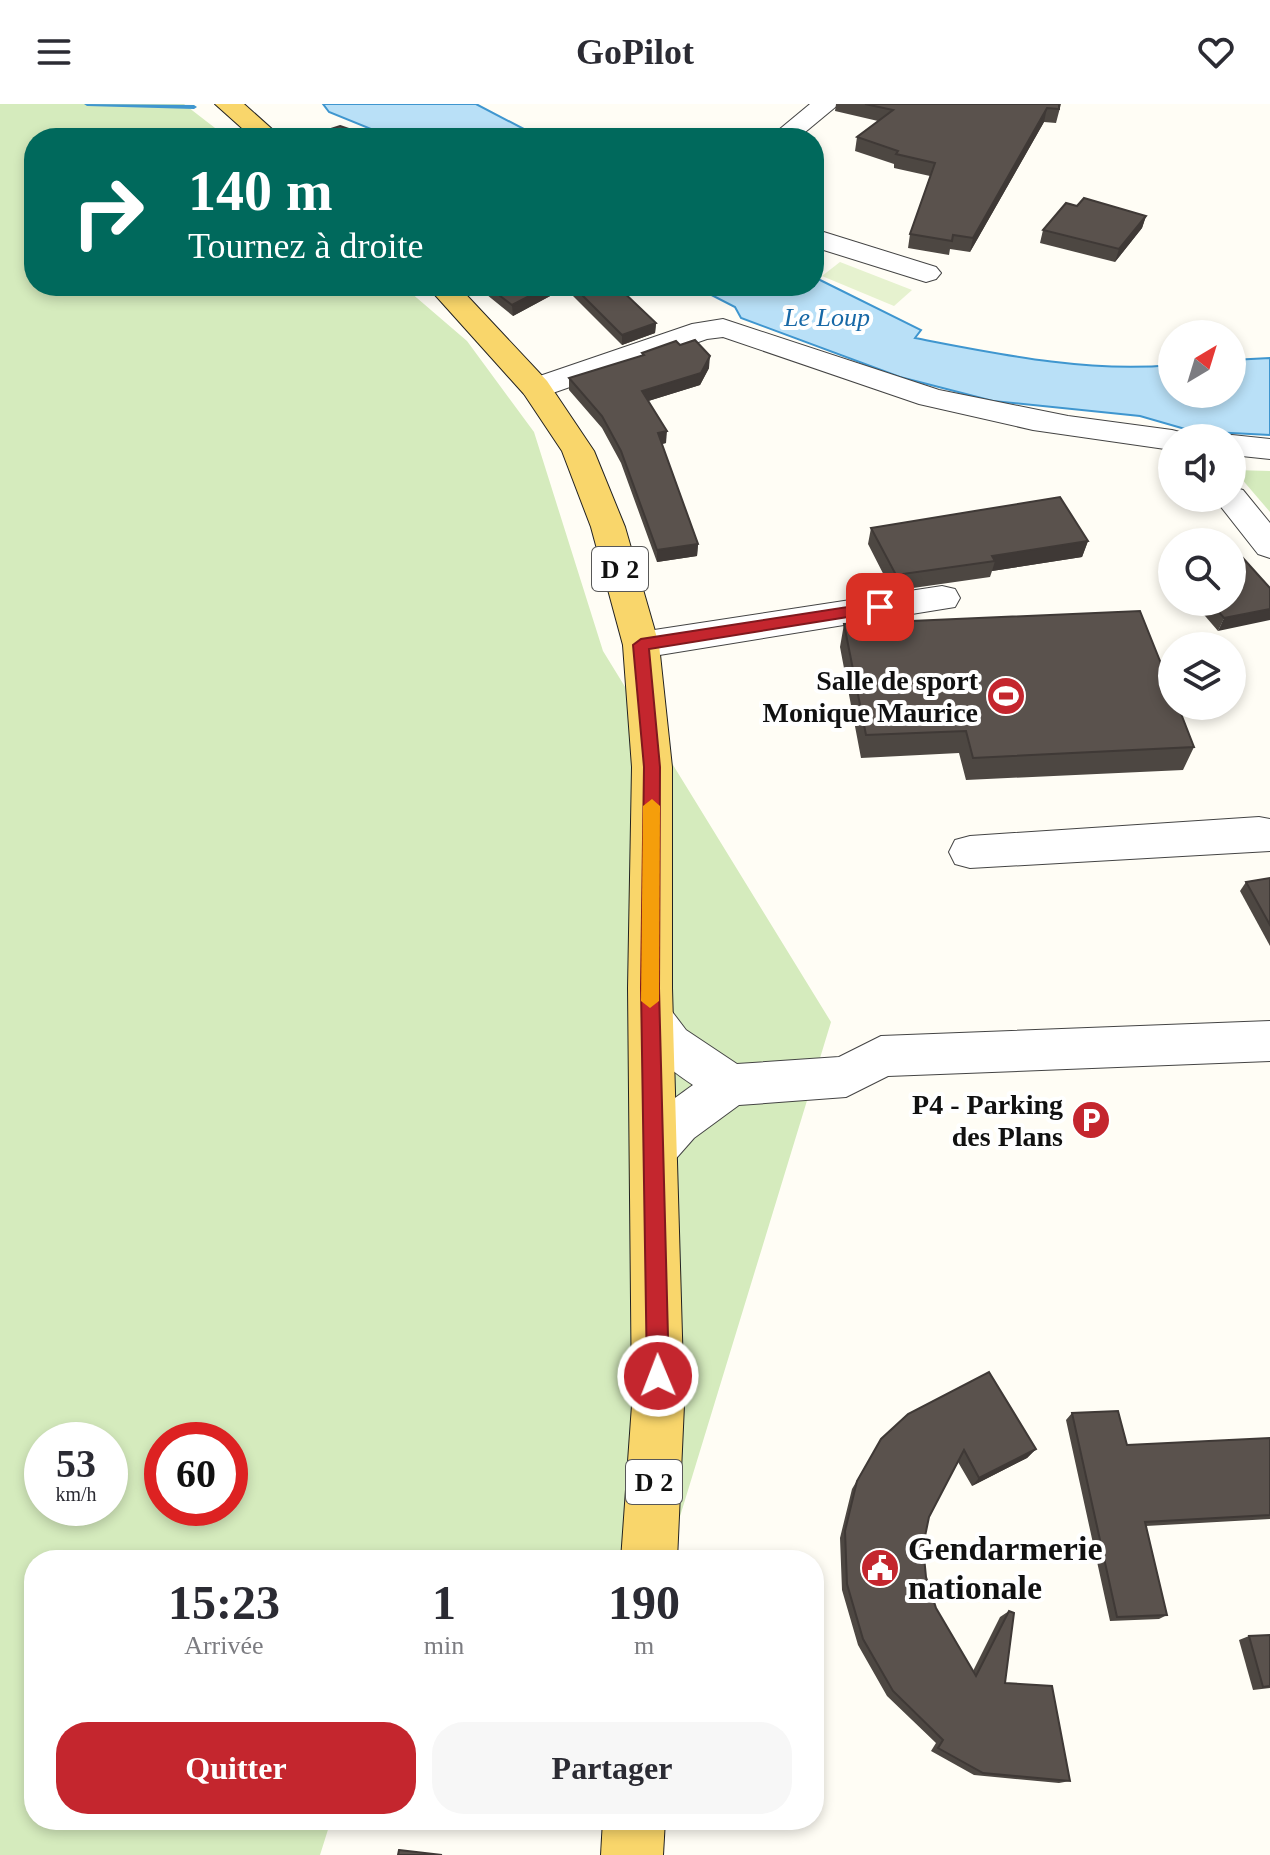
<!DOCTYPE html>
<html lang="fr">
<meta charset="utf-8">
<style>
:root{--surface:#fff;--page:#f7f7f7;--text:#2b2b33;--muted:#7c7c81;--accent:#c4262e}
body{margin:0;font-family:Georgia,serif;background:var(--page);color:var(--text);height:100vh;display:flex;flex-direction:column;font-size:30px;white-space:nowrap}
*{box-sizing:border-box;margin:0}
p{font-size:26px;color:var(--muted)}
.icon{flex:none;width:44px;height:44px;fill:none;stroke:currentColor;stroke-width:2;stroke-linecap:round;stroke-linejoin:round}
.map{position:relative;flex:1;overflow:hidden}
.side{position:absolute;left:24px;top:1446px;width:800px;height:280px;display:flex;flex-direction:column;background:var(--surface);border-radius:32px;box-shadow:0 4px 12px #0003}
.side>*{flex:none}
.hud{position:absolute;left:24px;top:24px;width:800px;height:168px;border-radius:32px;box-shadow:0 4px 12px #0003;background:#00695c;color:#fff;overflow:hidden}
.needle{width:52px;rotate:38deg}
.controls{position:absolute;left:1158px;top:216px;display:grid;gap:16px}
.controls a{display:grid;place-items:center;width:88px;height:88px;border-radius:50%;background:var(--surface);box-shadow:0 4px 12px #0003;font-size:40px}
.speed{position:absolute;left:24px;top:1318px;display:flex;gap:16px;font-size:40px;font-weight:700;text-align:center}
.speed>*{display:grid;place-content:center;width:104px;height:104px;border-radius:50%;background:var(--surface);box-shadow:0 4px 12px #0003;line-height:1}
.speed small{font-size:20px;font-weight:400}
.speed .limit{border:12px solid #d22;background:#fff;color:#111}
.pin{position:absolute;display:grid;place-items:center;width:68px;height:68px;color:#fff;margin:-34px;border-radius:16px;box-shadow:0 4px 12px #0006}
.me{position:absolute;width:88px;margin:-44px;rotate:359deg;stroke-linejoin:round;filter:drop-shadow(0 0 6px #0008)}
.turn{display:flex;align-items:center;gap:28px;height:168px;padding:0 32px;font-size:36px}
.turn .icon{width:104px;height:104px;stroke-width:2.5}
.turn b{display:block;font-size:56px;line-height:68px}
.eta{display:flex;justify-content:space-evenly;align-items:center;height:136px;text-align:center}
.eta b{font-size:48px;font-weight:700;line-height:56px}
.button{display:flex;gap:16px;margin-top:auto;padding:16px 32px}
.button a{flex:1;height:92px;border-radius:32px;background:var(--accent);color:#fff;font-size:32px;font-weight:700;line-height:92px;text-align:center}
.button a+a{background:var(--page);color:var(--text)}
header{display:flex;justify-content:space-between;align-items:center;height:104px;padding:0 32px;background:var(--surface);font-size:36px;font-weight:700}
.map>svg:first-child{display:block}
.green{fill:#d5ebbd;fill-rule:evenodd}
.pitch{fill:#e6f2cf}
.water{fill:#b9e0f7;stroke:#3f96cf;stroke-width:2}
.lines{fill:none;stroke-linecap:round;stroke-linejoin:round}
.stream{fill:#3f96cf;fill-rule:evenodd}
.minor-casing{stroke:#444;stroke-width:2}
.major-casing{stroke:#222;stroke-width:2}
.minor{fill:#fff;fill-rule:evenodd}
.major{fill:#f9d66b;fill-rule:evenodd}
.wall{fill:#4d4742}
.shaded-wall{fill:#3f3936}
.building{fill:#5a524d;stroke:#3f3936;stroke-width:2}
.route{fill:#c4262e;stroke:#7f191e;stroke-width:2}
.slow{fill:#f59e0b}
.labels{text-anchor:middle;stroke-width:8;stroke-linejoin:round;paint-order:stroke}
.far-water-label{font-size:26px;font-style:italic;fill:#1768a6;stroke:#fff}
.shield{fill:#fff;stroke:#585858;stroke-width:2}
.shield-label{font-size:26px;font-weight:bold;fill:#111}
.poi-label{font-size:28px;font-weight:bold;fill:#111;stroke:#fff;text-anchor:end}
.near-poi-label{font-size:34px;font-weight:bold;fill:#111;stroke:#fff;text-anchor:start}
</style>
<header><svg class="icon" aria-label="menu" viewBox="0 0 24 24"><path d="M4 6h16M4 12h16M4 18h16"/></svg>GoPilot<svg class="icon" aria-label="heart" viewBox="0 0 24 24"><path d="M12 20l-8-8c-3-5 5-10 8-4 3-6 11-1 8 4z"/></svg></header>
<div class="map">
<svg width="1270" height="1751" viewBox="0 0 1270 1751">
<rect width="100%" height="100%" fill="#fffdf5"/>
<g class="green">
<path d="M0,0H184L228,34H34V182H403L467,237L534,328L603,547L831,918L667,1455L34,1456V1716H331L320,1751H0ZM42,1336H110V1404H42ZM162,1336H230V1404H162Z"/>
<path d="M1234,366L1270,367V408Z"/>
</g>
<path class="pitch" d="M840,158L912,186L894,202L822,172Z"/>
<g class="water">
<path d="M323,0H476L541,34H393L329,8Z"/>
<path d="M814,173L921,226L915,234C998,250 1087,269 1172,261V290H1232V256L1270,254V331L1192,327L1140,312L993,297L900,273L741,214L735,203L694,182H814Z"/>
</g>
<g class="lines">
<path class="stream" d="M84,0L194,1L197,3L194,5L87,2Z"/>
<defs>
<g id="minor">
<path d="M810,0H839L798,34H769Z"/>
<path d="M814,125L936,163L941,169L936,175L926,178L814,143Z"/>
<path d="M723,215L939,286L1068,312L1172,326L1184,329L1187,334H1172V346L1033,326L919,300L723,233L707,235L547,291H525L520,284L525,277L692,220Z"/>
<path d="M1232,331L1270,335V355L1232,351V334H1220Z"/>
<path d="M1232,383L1243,386L1270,419V454L1258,450L1214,394H1232Z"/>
<path d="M942,482L955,485L960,494L955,503L641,554L628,550L623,541L628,532L641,528Z"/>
<path d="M1259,713L1270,715V747L970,764L955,760L949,748L955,736L970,732Z"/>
<path d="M651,896L667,901L686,926L737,960L839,953L881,932L1270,917V957L888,972L846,993L739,1001L694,1034L672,1059L655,1066L638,1059L631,1044C644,1015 668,999 693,981C665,962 644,946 629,915L635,901Z"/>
</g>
<g id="major">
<path d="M215,0H244L282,34H253Z"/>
<path d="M427,182H458L547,277L594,347L625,423L659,541L672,663V884L684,1301L677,1456H621L632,1301L628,884L632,663L623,541L591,423L562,347L524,290Z"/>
<path d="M603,1716H665L663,1751H601Z"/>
</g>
</defs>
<use href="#minor" class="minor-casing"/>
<use href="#major" class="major-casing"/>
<use href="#minor" class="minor"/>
<use href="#major" class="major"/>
</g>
<g class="wall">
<path d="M836,0H1061L1056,19L1044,18L970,148L950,145L949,151L908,144L910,130L930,72L894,64V60L855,47L857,33L878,17L835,7Z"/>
<path d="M1077,102L1146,112L1142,124L1115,158L1040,139L1043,126Z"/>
<path d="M476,182H617L656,219L655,229L622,241L565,184L513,212Z"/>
<path d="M642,249L709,264L700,281L648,297L666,339L662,340L698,440L697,452L657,458L621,359L602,324L569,286V274L642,252Z"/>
<path d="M871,424L1088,437L1082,453L992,467L990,473L892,487L868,440Z"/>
<path d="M1193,498H1232L1218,527Z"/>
<path d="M844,520L1194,643L1183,666L966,676L959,649L861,654L840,543Z"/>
<path d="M1270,774V842L1240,787L1246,778Z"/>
<path d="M1072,1309L1127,1341L1270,1334V1415L1146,1422L1167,1511L1159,1515L1110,1517L1066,1316Z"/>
<path d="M881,1335L1036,1345L1027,1354L972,1382L958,1358L929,1413L923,1442L926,1473L936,1504L973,1567L1000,1513L1009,1507L1005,1579L1070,1677L1059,1679L974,1671L931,1647L936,1639L887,1592L858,1541L842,1486L840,1434L852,1385Z"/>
<path d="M1270,1531V1584L1253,1586L1239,1536L1249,1532Z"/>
</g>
<g class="shaded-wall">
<path d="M1047,4L1044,18L970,148L973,134Z"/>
<path d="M1146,112L1142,124L1115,158L1119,145Z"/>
<path d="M549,182H565V184L513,212L512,201Z"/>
<path d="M656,219L655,229L622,241V231Z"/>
<path d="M710,252L709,264L700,281L642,299V287Z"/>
<path d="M667,327L666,339L657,341L658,329Z"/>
<path d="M1088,437L1082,453L992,467L995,457L992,452Z"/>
<path d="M698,440L697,452L657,458V446Z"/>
<path d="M1270,505V516L1218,527L1224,514Z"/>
<path d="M1036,1345L1027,1354L972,1382L979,1374Z"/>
</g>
<g class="building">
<path d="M865,0H1059V5L1047,4L973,134L953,131L952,137L910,130L935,59L896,50L898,47L857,33L893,6Z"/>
<path d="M340,22L375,34H308L306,33Z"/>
<path d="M1084,94L1146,112L1119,145L1043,126L1066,99L1077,102Z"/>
<path d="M487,182H549L512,201Z"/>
<path d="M573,182H617L656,219L622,231Z"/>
<path d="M695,236L710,252L701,269L642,287L667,327L658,329L698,440L657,446L621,347L602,312L569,274L644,251L642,249L676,237L680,241Z"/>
<path d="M1060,393L1088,437L992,452L995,457L896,471L871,424Z"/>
<path d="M1242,453L1270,484V505L1224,514L1210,498H1232V456Z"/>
<path d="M1140,507L1172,587V602H1178L1194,643L973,654L966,627L866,631L844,520Z"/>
<path d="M1270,774V821L1246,778Z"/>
<path d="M989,1268L1036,1345L979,1374L964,1346L929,1413L923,1442L926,1473L936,1504L976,1572L1009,1507L1014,1509L1005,1579L1052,1582L1070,1677L983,1669L938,1644L943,1636L893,1587L863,1535L847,1480L845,1427L857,1377L881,1335L908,1310Z"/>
<path d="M1118,1307L1127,1341L1270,1334V1411L1145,1418L1167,1511L1117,1513L1072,1309Z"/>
<path d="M1270,1531V1582L1263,1583L1249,1532Z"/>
<path d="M399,1746L442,1751H398Z"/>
</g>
<path class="route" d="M880,498L888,503L885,507L649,545L660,663L659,884L669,1272L666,1280L658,1283L650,1280L647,1272L641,884L644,663L633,541L641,535Z"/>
<path class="slow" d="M652,695L660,702L659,897L650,904L641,897L643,702Z"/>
<defs>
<symbol id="stadium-disc" viewBox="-11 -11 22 22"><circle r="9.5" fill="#c4262e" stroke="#fff"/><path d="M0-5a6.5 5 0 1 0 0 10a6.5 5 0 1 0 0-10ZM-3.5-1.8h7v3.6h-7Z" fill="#fff"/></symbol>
<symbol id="parking-disc" viewBox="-11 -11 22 22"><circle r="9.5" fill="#c4262e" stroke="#fff"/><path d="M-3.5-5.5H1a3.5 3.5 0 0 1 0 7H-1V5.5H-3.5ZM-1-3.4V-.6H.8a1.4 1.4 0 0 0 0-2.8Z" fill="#fff"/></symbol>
<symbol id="civic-disc" viewBox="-11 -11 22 22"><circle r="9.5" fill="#c4262e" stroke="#fff"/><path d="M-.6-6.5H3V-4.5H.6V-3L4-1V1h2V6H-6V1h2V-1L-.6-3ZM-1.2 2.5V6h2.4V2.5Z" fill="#fff"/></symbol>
</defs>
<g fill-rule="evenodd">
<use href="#stadium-disc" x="984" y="570" width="44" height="44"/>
<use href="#parking-disc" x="1069" y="994" width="44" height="44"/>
<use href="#civic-disc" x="858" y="1442" width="44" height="44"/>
</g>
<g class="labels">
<g class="far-water-label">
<text x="827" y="222">Le Loup</text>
</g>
<g class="shield">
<rect x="592" y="443" width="56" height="44" rx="6"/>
<rect x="626" y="1356" width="56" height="44" rx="6"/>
</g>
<g class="shield-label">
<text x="620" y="474">D 2</text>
<text x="654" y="1387">D 2</text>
</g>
<g class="poi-label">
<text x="978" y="586">Salle de sport<tspan x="978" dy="32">Monique Maurice</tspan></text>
<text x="1063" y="1010">P4 - Parking<tspan x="1063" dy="32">des Plans</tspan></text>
</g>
<g class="near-poi-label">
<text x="908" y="1456">Gendarmerie<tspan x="908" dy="39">nationale</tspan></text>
</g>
</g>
</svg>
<div class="controls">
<a><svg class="needle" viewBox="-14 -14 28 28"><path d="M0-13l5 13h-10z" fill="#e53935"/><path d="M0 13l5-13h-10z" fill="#7c7c81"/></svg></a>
<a><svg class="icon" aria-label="sound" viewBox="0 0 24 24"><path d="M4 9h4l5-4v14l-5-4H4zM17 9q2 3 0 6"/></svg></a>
<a><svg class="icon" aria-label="search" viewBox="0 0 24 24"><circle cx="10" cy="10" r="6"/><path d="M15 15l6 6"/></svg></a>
<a><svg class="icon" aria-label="layers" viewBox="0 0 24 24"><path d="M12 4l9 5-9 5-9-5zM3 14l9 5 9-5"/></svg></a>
</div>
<div class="speed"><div>53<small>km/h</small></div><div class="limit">60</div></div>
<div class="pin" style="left:880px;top:503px;background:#d93025"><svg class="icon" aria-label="arrive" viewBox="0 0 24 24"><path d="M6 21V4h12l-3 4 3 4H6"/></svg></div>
<svg class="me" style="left:658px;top:1272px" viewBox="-20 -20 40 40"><circle r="17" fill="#c4262e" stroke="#fff" stroke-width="3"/><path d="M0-11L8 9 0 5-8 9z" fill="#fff"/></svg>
<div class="hud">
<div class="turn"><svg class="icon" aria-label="right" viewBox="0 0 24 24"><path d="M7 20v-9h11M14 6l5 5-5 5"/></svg><div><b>140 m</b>Tournez à droite</div></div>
</div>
<section class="side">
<div class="eta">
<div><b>15:23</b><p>Arrivée</p></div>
<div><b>1</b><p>min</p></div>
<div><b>190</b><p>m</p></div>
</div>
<div class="button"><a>Quitter</a><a>Partager</a></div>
</section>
</div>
